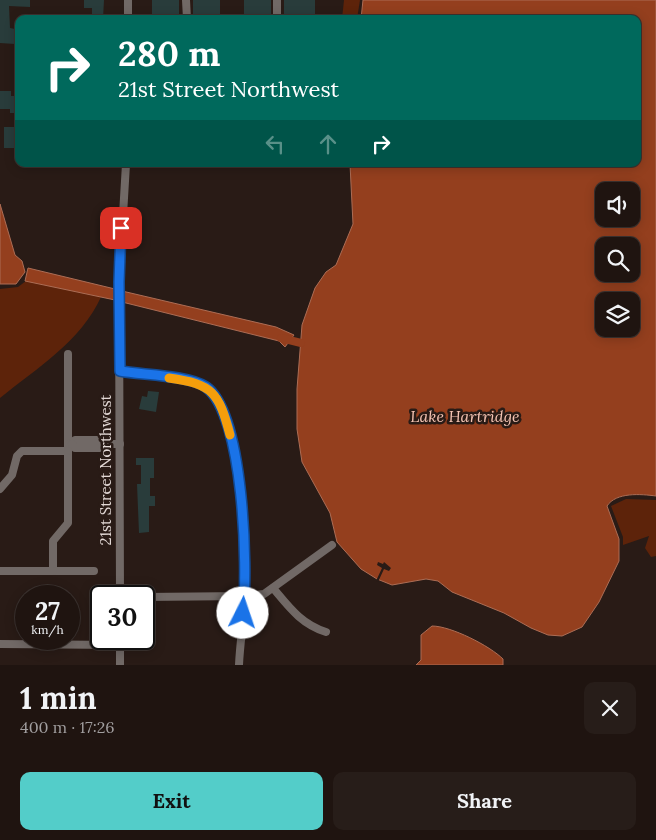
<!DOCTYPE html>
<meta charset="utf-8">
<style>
:root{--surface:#1f1410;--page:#271d19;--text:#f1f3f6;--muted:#a19e9f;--line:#3c3330;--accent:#53cdc9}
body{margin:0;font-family:Lora,serif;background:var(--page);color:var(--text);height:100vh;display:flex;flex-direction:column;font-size:19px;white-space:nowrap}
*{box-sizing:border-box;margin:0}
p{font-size:16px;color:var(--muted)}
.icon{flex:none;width:28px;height:28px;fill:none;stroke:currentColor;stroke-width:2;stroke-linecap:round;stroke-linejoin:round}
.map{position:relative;height:665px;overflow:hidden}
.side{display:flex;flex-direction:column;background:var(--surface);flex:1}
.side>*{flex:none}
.guide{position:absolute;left:15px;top:15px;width:626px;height:152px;border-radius:10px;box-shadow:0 2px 12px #0003,0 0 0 1px var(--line);background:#00695c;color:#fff;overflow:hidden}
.fabs{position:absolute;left:595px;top:182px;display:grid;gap:10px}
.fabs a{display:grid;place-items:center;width:45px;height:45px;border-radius:10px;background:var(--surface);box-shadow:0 2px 12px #0003,0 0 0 1px var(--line);font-size:25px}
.speed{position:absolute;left:15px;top:585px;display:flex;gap:10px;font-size:25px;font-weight:700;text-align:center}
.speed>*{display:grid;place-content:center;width:65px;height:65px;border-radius:50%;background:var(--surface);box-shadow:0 2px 12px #0003,0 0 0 1px var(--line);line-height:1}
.speed small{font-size:12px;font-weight:400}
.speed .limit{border:2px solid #111;border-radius:8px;background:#fff;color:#111}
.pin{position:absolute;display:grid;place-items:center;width:42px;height:42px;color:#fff;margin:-21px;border-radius:10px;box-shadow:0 2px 8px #0006}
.me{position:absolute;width:55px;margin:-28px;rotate:4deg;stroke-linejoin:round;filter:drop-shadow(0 0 4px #0008)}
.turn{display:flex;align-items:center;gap:18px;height:105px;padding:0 20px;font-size:22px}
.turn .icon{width:65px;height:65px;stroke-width:2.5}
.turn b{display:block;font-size:35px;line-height:42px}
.lanes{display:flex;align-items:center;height:48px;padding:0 20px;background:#0003;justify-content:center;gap:25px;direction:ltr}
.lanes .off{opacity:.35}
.round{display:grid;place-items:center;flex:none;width:52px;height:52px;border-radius:10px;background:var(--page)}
.headline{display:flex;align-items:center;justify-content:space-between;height:85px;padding:0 20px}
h1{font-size:30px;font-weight:700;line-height:38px}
.primary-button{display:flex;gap:10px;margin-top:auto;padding:10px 20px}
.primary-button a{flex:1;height:58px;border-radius:10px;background:var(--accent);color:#111;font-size:20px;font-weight:700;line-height:58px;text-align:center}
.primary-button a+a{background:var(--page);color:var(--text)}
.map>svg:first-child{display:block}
.green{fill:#5d230a}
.water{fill:#943f1e;stroke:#ac6d55;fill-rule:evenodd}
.pier{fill:#291b16}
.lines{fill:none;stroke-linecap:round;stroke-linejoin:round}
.canal{stroke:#943f1e;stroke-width:8}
.building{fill:#293c3b}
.minor{stroke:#716966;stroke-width:8}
.route-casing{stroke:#114b97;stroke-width:12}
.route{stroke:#1a73e8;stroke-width:9}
.slow{stroke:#f59e0b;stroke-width:9}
.labels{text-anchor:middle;stroke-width:5;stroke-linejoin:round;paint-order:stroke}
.street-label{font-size:15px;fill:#e3d9d6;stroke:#291b16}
.water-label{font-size:16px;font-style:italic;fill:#f5c4b3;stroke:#291b16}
</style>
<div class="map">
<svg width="656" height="665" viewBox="0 0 656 665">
<rect width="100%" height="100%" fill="#291b16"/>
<g class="green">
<path d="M344,0H360L357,19H342Z"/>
<path d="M26,281L101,297C81,341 37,368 0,398V289L18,287Z"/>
<path d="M626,499L656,500V556L651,557L645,548L649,536L623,545V537L611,506Z"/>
</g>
<g class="water">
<path d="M363,0H656V496C641,494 616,492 607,506L619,539V561L599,602L582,627L562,636L548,635L531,628L504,613L452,592L438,581L426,579L392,585L377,579L361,569L337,542L330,513L302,462L297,429V389L302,325L315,288L326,272L336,265L353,224L350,164H638V19H361ZM604,191H631V219H604ZM604,246H631V274H604ZM604,301H631V329H604Z"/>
<path d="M0,204L15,255L22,261L25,272L16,284H0Z"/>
<path d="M28,268L115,289V300L25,281Z"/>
<path d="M122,291L276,327L294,335L285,347L279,341L122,302Z"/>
<path d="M432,626C451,626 490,646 503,659V665H416L421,660V635Z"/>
</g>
<path class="pier" d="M378,562L383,564L384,562L391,568L389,571L384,569L378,582L376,581L382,568L377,565Z"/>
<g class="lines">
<path class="canal" d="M281,338L301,343"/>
</g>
<g class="building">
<path d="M0,0H30V7L9,6L10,28L15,29V44L0,43Z"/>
<path d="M84,0H104L103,19H92V8H84Z"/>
<rect x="152" y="0" width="27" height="19"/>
<rect x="193" y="0" width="27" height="19"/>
<rect x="244" y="0" width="27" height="19"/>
<rect x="284" y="0" width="31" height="19"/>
<path d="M0,91H11V96H19V113H10V109H0Z"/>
<rect x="4" y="127" width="15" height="21"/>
<path d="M148,391L159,392L156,412L139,409L142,396L147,397Z"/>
<path d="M136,458H154V478H150V496H155V506H149V532L139,533L137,484H141V465H136Z"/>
</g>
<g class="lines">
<g class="minor">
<path d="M186,0L187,19"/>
<path d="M128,19V0"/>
<path d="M277,19V0"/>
<path d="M68,354V523L53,541V571H94"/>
<path d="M120,371C141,375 189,375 205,387C241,413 247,553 245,596C244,619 240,642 239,665"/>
<path d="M69,444L75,440H102L106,444"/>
<path d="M72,444L75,448H103L106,444H120"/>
<path d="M0,489L12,475L17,456L22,451H68"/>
<path d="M0,571H53"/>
<path d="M273,588C289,607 301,624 326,632"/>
<path d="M120,596L119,283L126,164"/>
<path d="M144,597L245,596L264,594L332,545"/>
<path d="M120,639V665"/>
<path d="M0,644L120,645"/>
</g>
</g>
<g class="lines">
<defs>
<path id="route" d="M121,228L119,282L120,371C142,375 189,375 206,387C244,414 248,568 243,613"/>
</defs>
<use href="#route" class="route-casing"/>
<use href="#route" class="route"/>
<path class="slow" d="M169,378C213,384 219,393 230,435"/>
</g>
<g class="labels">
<g class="street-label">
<text transform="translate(106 470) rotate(-90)" y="5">21st Street Northwest</text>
</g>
<g class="water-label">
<text x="465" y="422">Lake Hartridge</text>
</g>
</g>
</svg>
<div class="fabs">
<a><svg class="icon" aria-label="sound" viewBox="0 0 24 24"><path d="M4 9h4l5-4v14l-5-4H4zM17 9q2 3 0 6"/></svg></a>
<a><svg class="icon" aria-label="search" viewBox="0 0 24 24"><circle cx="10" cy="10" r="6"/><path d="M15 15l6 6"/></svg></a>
<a><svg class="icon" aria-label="layers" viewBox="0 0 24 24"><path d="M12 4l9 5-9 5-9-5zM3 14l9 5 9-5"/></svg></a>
</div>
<div class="speed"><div>27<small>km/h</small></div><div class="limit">30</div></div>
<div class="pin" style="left:121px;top:228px;background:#d93025"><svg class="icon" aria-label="arrive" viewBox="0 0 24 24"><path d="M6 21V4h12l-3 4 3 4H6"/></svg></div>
<svg class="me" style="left:243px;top:613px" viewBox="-20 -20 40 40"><circle r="19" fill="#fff"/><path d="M0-13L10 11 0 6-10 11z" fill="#1a73e8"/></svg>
<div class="guide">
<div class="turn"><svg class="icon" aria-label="right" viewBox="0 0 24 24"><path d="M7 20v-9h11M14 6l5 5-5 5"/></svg><div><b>280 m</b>21st Street Northwest</div></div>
<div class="lanes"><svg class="icon off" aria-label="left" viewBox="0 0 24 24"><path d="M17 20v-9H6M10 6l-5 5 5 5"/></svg><svg class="icon off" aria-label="ahead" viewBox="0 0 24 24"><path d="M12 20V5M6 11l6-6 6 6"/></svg><svg class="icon" aria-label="right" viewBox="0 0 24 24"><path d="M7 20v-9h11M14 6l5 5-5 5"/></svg></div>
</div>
</div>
<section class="side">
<div class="headline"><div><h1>1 min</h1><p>400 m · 17:26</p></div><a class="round"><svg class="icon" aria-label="close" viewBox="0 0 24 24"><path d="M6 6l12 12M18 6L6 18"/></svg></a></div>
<div class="primary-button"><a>Exit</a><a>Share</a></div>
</section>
